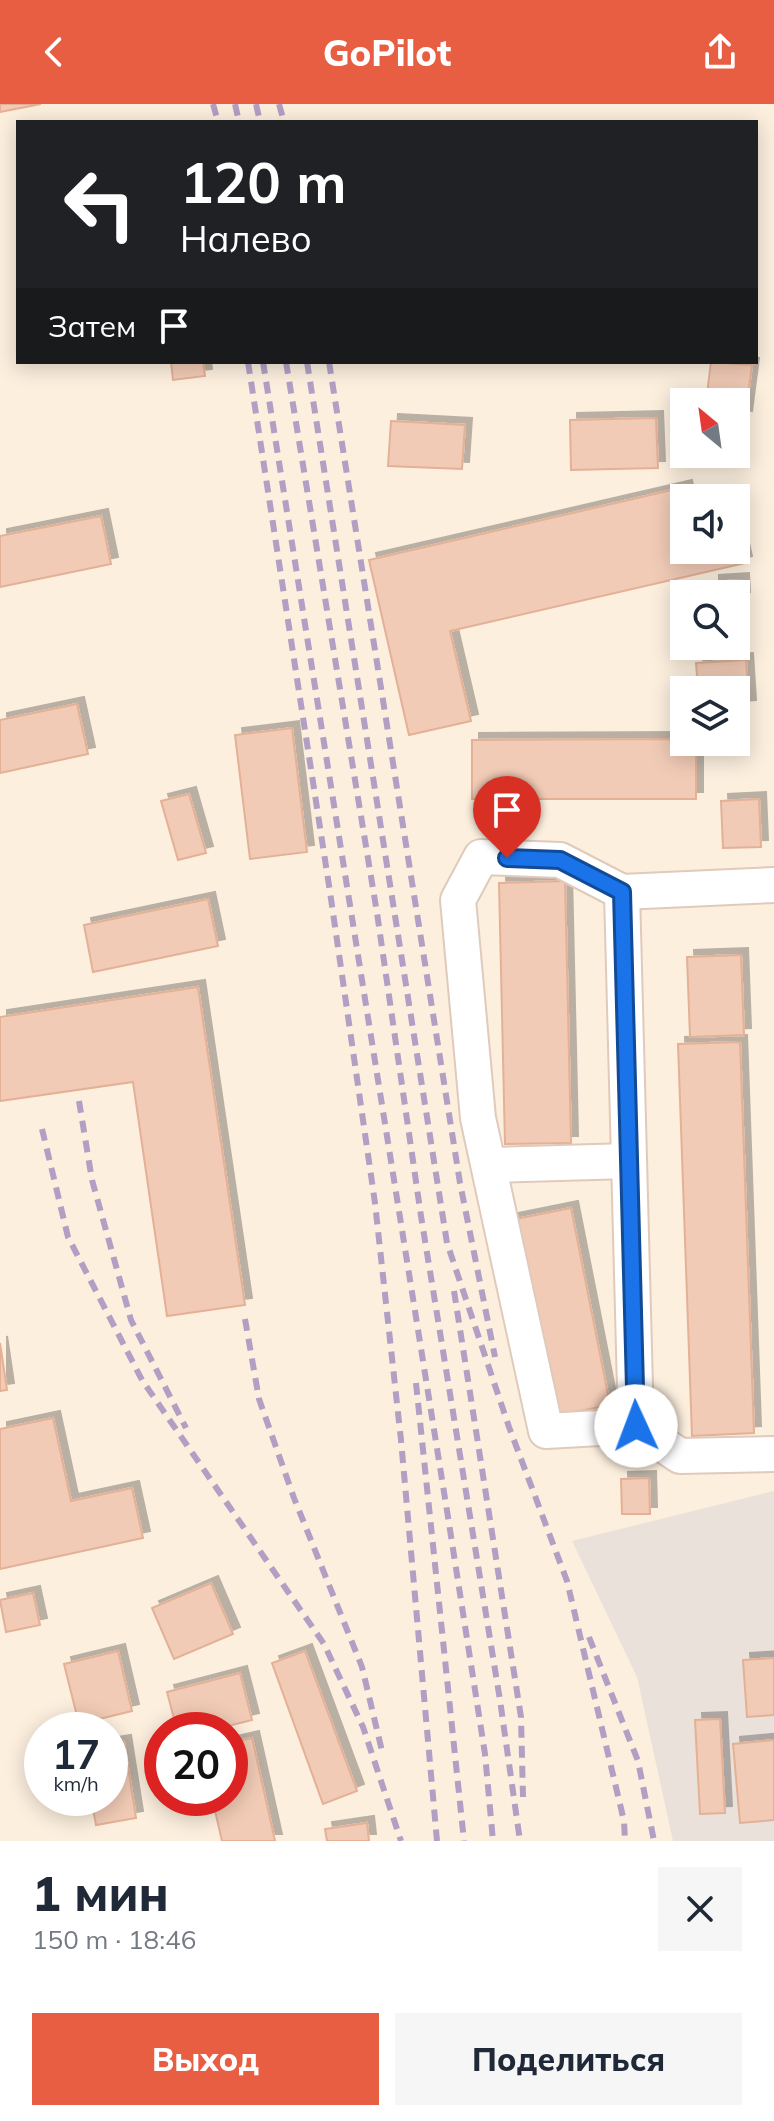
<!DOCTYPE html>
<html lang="ru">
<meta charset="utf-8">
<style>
:root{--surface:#fff;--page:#f6f6f7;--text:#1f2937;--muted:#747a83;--accent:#e85e42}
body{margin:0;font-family:Mulish,sans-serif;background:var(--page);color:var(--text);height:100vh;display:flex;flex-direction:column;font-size:30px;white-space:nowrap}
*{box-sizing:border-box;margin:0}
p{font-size:26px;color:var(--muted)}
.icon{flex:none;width:44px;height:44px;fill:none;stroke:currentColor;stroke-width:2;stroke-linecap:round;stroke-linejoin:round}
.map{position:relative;height:1737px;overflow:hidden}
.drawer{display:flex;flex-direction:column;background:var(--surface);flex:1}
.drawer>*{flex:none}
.banner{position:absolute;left:16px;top:16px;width:742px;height:244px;border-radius:0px;box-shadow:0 4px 20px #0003;background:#202124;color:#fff;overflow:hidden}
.needle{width:52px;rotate:331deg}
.controls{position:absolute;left:670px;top:284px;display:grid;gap:16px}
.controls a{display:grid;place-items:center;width:80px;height:80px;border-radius:0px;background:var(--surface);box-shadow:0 4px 20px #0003;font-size:40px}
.speed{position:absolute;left:24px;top:1608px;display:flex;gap:16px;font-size:40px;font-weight:700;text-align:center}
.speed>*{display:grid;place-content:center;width:104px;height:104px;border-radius:50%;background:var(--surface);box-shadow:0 4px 20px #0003;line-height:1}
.speed small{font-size:20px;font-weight:400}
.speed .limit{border:12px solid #d22;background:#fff;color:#111}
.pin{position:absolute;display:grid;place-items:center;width:68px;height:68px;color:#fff;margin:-82px -34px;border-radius:50% 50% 50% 0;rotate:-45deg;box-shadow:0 0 8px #0007}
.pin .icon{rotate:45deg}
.me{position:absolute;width:88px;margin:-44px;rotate:358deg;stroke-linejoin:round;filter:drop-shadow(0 0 6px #0008)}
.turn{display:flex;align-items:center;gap:28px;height:168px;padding:0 32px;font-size:36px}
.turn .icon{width:104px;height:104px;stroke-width:2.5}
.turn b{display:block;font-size:56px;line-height:68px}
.then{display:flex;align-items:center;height:76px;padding:0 32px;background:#0003;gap:16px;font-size:30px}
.round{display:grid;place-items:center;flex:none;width:84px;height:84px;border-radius:0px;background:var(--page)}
.overview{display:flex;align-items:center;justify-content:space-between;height:136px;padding:0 32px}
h1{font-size:48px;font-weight:800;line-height:60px}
.primary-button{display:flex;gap:16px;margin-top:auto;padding:16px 32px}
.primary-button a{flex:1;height:92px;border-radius:0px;background:var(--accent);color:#fff;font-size:32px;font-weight:800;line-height:92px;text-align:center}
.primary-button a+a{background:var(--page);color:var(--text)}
header{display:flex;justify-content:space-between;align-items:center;height:104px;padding:0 32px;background:var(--accent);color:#fff;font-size:36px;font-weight:800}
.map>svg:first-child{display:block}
.industrial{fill:#eae1db}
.building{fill:#f1cbb6;stroke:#e4b096;stroke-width:2;filter:url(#shadow)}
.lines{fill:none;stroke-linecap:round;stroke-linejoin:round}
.minor-casing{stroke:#e0cabb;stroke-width:38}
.minor{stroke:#fff;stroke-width:34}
.rail{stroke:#b19fc4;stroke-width:6;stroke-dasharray:12 8;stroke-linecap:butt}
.route-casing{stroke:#114b97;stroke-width:20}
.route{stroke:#1a73e8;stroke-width:14}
</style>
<header><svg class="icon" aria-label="back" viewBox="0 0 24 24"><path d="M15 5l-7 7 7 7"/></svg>GoPilot<svg class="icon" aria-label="share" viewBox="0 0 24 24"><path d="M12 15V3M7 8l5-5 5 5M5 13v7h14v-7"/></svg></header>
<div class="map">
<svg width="774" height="1737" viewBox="0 0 774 1737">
<defs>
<filter id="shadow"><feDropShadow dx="7" dy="-7" stdDeviation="0" flood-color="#0004"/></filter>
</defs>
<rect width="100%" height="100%" fill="#fcefde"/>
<path class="industrial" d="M774,1387V1737H673L637,1573L572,1437Z"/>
<g class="building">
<path d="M0,0H41L0,8Z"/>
<path d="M171,258H203L205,272L173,276Z"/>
<path d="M711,258L752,261L745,314L736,312V298H706Z"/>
<path d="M656,314L658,364L571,366L570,316Z"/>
<path d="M391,317L465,321L462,365L388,362Z"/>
<path d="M685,383L687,394H684V446H736L737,425L745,459L450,527L471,617L409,631L369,456Z"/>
<path d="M101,412L111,460L0,483V432Z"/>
<path d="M742,476L743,495H736V490H712V478Z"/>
<path d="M746,556L749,603L736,604V586H698L696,559Z"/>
<path d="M77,600L88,650L0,669V616Z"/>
<path d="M292,624L307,748L250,755L235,631Z"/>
<path d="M684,635V638H696V695H472V636Z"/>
<path d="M189,690L206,749L178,756L161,697Z"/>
<path d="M759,695L761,743L723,744L721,697Z"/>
<path d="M565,777L571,1039L505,1040L499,779Z"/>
<path d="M208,795L218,842L93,868L84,821Z"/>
<path d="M741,851L744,931L690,933L687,853Z"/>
<path d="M198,883L245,1201L167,1212L133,978L0,997V913Z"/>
<path d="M740,938L754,1329L692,1332L678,940Z"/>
<path d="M571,1104L610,1301L549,1313L511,1116Z"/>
<path d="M0,1239L7,1286L0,1287Z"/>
<path d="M53,1314L71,1397L132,1384L143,1434L0,1465V1325Z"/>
<path d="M649,1374L650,1410H622L621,1375Z"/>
<path d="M211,1479L233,1530L174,1555L152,1504Z"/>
<path d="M33,1489L40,1521L6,1528L0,1496Z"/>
<path d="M118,1547L132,1607L79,1620L64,1560Z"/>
<path d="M305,1547L357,1687L323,1700L272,1559Z"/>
<path d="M774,1554V1611L747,1613L743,1556Z"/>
<path d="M240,1569L252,1616L212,1626H177L167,1588Z"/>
<path d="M720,1615L725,1709L700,1710L695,1616Z"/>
<path d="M252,1634L275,1737H222L212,1694H230V1639Z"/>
<path d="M774,1636V1716L740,1719L733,1640Z"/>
<path d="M124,1638L136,1714L96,1721L91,1694H110V1640Z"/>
<path d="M367,1719L369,1737H327L325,1725Z"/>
</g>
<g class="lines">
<defs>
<g id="minor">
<path d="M774,781L622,788L560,756L481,753L458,796L478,1014L546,1327L636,1322L680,1352L774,1350"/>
<path d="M622,788L636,1322"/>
<path d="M490,1061L629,1057"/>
</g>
</defs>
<use href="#minor" class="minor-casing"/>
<use href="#minor" class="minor"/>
<g class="rail">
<path d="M213,0L218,18"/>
<path d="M235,0L239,18"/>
<path d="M256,0L260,18"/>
<path d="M279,0L284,18"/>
<path d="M248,258L330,788L375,1099L401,1336L437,1737"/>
<path d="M263,258L448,1413L485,1650L493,1737"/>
<path d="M286,258L377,809L421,1112L500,1596L520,1737"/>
<path d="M307,258L447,1139L509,1323L567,1477L624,1717L625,1737"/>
<path d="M329,258L460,1079L495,1253"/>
<path d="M79,997L92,1076L131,1216L186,1324"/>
<path d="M42,1025L68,1133L142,1276L324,1540L363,1623L401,1737"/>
<path d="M454,1187L521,1613L523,1693"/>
<path d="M245,1215L259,1295L294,1394L362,1563L382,1647"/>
<path d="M416,1279L464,1737"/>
<path d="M589,1533L638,1657L654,1737"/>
</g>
</g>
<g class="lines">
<defs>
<path id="route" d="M507,754L560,756L622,788L636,1322"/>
</defs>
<use href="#route" class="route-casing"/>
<use href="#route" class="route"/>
</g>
</svg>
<div class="controls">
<a><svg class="needle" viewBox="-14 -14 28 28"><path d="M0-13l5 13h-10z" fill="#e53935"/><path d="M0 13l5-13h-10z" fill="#747a83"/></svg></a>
<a><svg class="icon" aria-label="sound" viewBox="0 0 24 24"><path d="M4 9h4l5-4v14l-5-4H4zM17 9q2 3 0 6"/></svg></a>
<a><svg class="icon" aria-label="search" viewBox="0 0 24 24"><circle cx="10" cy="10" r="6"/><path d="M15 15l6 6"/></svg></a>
<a><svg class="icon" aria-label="layers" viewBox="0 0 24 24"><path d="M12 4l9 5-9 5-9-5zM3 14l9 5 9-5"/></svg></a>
</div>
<div class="speed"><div>17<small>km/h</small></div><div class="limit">20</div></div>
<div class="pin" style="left:507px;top:754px;background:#d93025"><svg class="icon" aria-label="arrive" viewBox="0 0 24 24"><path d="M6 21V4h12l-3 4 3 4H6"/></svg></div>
<svg class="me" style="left:636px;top:1322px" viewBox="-20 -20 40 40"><circle r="19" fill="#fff"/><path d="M0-13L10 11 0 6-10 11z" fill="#1a73e8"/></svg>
<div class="banner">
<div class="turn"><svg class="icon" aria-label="left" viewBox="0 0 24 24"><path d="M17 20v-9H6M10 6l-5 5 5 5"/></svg><div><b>120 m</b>Налево</div></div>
<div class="then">Затем<svg class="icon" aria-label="arrive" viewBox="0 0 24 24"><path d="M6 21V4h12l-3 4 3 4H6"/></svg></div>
</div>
</div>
<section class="drawer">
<div class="overview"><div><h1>1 мин</h1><p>150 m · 18:46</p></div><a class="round"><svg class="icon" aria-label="close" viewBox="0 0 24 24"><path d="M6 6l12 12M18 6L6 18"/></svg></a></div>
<div class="primary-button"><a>Выход</a><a>Поделиться</a></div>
</section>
